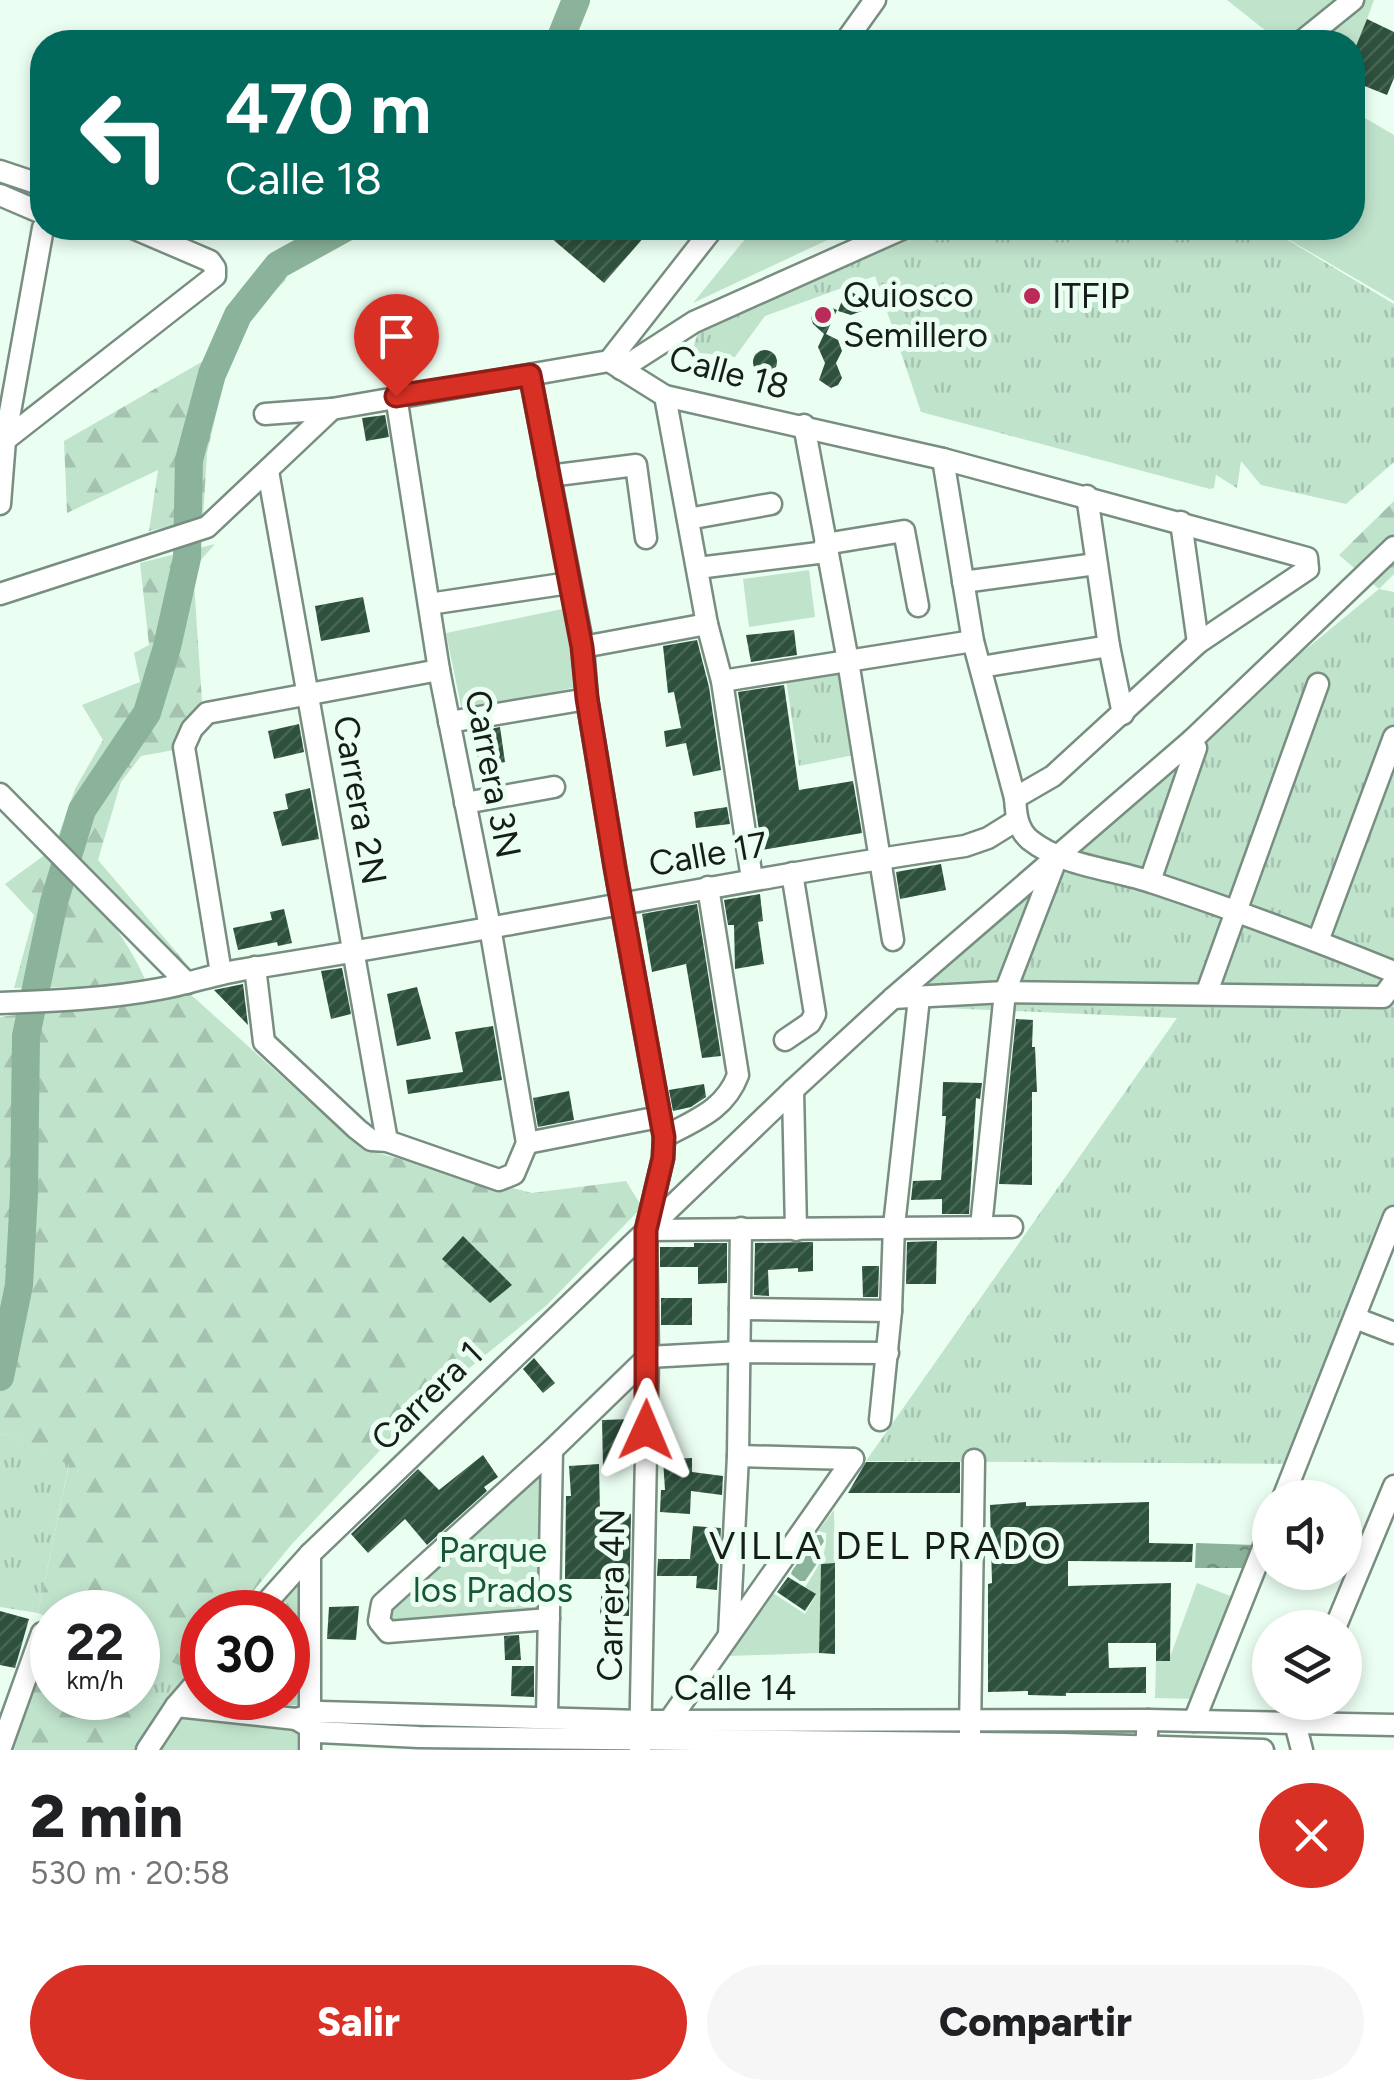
<!DOCTYPE html>
<html lang="es">
<meta charset="utf-8">
<style>
:root{--surface:#fff;--page:#f6f6f6;--text:#202124;--muted:#757577;--accent:#d93025}
body{margin:0;font-family:Figtree,sans-serif;background:var(--page);color:var(--text);height:100vh;display:flex;flex-direction:column;font-size:38px;white-space:nowrap}
*{box-sizing:border-box;margin:0}
p{font-size:32px;color:var(--muted)}
.icon{flex:none;width:55px;height:55px;fill:none;stroke:currentColor;stroke-width:2;stroke-linecap:round;stroke-linejoin:round}
.map{position:relative;height:1750px;overflow:hidden}
.sheet{display:flex;flex-direction:column;background:var(--surface);flex:1}
.sheet>*{flex:none}
.hud{position:absolute;left:30px;top:30px;width:1335px;height:210px;border-radius:40px;box-shadow:0 5px 15px #0003;background:#00695c;color:#fff;overflow:hidden}
.fabs{position:absolute;left:1252px;top:1480px;display:grid;gap:20px}
.fabs a{display:grid;place-items:center;width:110px;height:110px;border-radius:50%;background:var(--surface);box-shadow:0 5px 15px #0003;font-size:50px}
.speed{position:absolute;left:30px;top:1590px;display:flex;gap:20px;font-size:50px;font-weight:700;text-align:center}
.speed>*{display:grid;place-content:center;width:130px;height:130px;border-radius:50%;background:var(--surface);box-shadow:0 5px 15px #0003;line-height:1}
.speed small{font-size:25px;font-weight:400}
.speed .limit{border:15px solid #d22;background:#fff;color:#111}
.pin{position:absolute;display:grid;place-items:center;width:85px;height:85px;color:#fff;margin:-102px -42px;border-radius:50% 50% 50% 0;rotate:-45deg;box-shadow:0 0 10px #0007}
.pin .icon{rotate:45deg}
.me{position:absolute;width:110px;margin:-55px;rotate:1deg;stroke-linejoin:round;filter:drop-shadow(0 0 8px #0008)}
.turn{display:flex;align-items:center;gap:35px;height:210px;padding:0 30px;font-size:45px}
.turn .icon{width:130px;height:130px;stroke-width:2.5}
.turn b{display:block;font-size:70px;line-height:85px}
.round{display:grid;place-items:center;flex:none;width:105px;height:105px;border-radius:52px;background:var(--page)}
.summary{display:flex;align-items:center;justify-content:space-between;height:170px;padding:0 30px}
h1{font-size:60px;font-weight:800;line-height:75px}
.action{display:flex;gap:20px;margin-top:auto;padding:20px 30px}
.action a{flex:1;height:115px;border-radius:60px;background:var(--accent);color:#fff;font-size:40px;font-weight:800;line-height:115px;text-align:center}
.action a+a{background:var(--page);color:var(--text)}
.map>svg:first-child{display:block}
.grass{fill:url(#grass-tufts)}
.forest{fill:url(#forest-firs)}
.park{fill:#c0e3cc}
.water{fill:url(#water-ripples)}
.lines{fill:none;stroke-linecap:round;stroke-linejoin:round}
.river{stroke:#8bb29a;stroke-width:28}
.building{fill:url(#building-hatch)}
.minor-casing{stroke:#788e80;stroke-width:25}
.minor{stroke:#fff;stroke-width:20}
.route-casing{stroke:#8d1f18;stroke-width:25}
.route{stroke:#d93025;stroke-width:18}
.poi-dot{fill:#ba2b59;stroke:#ebfef2;stroke-width:4}
.labels{text-anchor:middle;stroke-width:10;stroke-linejoin:round;paint-order:stroke}
.poi-label{font-size:35px;fill:#161e19;stroke:#ebfef2;text-anchor:start}
.street-label{font-size:35px;fill:#161e19;stroke:#ebfef2}
.park-label{font-size:35px;fill:#165737;stroke:#ebfef2}
.neighbourhood-label{font-size:38px;letter-spacing:2.5px;fill:#161e19;stroke:#ebfef2}
</style>
<div class="map">
<svg width="1394" height="1750" viewBox="0 0 1394 1750">
<defs>
<pattern id="grass-tufts" width="24" height="20" patternUnits="userSpaceOnUse" patternTransform="scale(2.5)"><rect width="24" height="20" fill="#c0e3cc"/><path d="M3 7l-1-3M5 7V3M7 7l1-3M15 17l-1-3M17 17v-4M19 17l1-3" fill="none" stroke="#a4c2af"/></pattern>
<pattern id="forest-firs" width="22" height="20" patternUnits="userSpaceOnUse" patternTransform="scale(2.5)"><rect width="22" height="20" fill="#c0e3cc"/><path d="M5 1l3.5 6h-7zM16 11l3.5 6h-7z" fill="#a4c2af"/></pattern>
<pattern id="water-ripples" width="26" height="14" patternUnits="userSpaceOnUse" patternTransform="scale(2.5)"><rect width="26" height="14" fill="#8bb29a"/><path d="M2 4q2-2 4 0t4 0M15 11q2-2 4 0t4 0" fill="none" stroke="#71907d"/></pattern>
<pattern id="building-hatch" width="6" height="6" patternUnits="userSpaceOnUse" patternTransform="scale(2.5)"><rect width="6" height="6" fill="#2d513c"/><path d="M-1 1l2-2M0 6l6-6M5 7l2-2" fill="none" stroke="#496655"/></pattern>
</defs>
<rect width="100%" height="100%" fill="#ebfef2"/>
<g class="grass">
<path d="M916,228H1268L1394,304V462L1346,504L1261,485L1241,461L1237,488L1216,475L1214,488L1210,489L921,412L875,276L765,316L735,357L691,352L703,320Z"/>
<path d="M1379,589L1394,592V1224L1301,1464L866,1461L1177,1018L874,1005Z"/>
<path d="M841,669L854,755L799,766L786,679Z"/>
<path d="M9,1433L69,1464L38,1613L0,1607V1436Z"/>
<path d="M138,1649L190,1669L170,1704L138,1695Z"/>
<path d="M979,1727L1142,1728V1739L979,1735Z"/>
</g>
<g class="forest">
<path d="M300,238L285,281L255,310L223,384L207,453L203,519L149,531L158,470L67,513L64,441L212,356L251,278Z"/>
<path d="M1394,501V574L1379,589L1339,555Z"/>
<path d="M215,544L193,569L202,701L174,750L141,756L121,782L98,860L190,968L181,969L58,837L75,789L103,740L82,705L140,682L134,653L149,645L140,563Z"/>
<path d="M46,854C88,888 127,935 148,986L14,988L34,915L5,884Z"/>
<path d="M188,992L362,1149L532,1193L626,1181L642,1207L547,1305L420,1408L292,1544L236,1612H202V1654L190,1669L138,1650V1612H52V1619L38,1613L69,1465L9,1433L0,1436V1017Z"/>
<path d="M306,1570V1705H188L202,1688V1698H288V1612H269Z"/>
<path d="M40,1667L52,1670V1698H138V1695L170,1704L141,1750H13Z"/>
</g>
<g class="park">
<path d="M1227,0H1374L1353,57L1352,42H1280Z"/>
<path d="M1353,111L1394,135V301L1269,228H1352Z"/>
<path d="M754,228H853L693,303Z"/>
<path d="M809,570L815,617L749,627L743,579Z"/>
<path d="M562,609L577,687L462,711L446,633Z"/>
<path d="M545,1459L539,1613L391,1627L386,1609Z"/>
<path d="M834,1510L835,1563L821,1564L819,1653L729,1656L773,1593L805,1614L816,1595L805,1587C816,1570 828,1553 826,1533L818,1531Z"/>
<path d="M1197,1583L1233,1597L1196,1699L1155,1698L1156,1661L1170,1657Z"/>
<path d="M176,1710L297,1729V1750H151Z"/>
</g>
<g class="water">
<path d="M817,1535H821L824,1541L817,1553L820,1559L805,1581H800L791,1574L792,1571Z"/>
<path d="M1196,1543L1254,1545L1245,1568H1195Z"/>
</g>
<g class="lines">
<g class="river">
<path d="M559,42L576,0"/>
<path d="M0,1377L19,1285L24,1193L26,1036L54,902L82,810L147,713L167,647L187,558L189,460L212,374L238,315L278,265L345,228"/>
</g>
</g>
<g class="building">
<path d="M1367,19L1394,32V78L1387,95L1352,81V56Z"/>
<path d="M558,228H652L604,283L550,237Z"/>
<path d="M852,292L864,300L862,311L851,315L838,311L843,298Z"/>
<path d="M823,304L837,310L826,334L838,340L842,351L836,363L842,378L838,385L831,388L819,380L825,363L818,347L824,334L813,324L811,317L813,309Z"/>
<circle cx="765" cy="362" r="12"/>
<path d="M385,415L389,437L366,441L362,418Z"/>
<path d="M363,597L370,632L321,641L315,606Z"/>
<path d="M794,630L797,655L751,662L746,635Z"/>
<path d="M697,640L709,687L721,770L693,776L686,743L666,747L664,731L681,728L674,692L668,693L663,646Z"/>
<path d="M784,685L799,790L853,781L862,833L762,850L738,692Z"/>
<path d="M299,724L304,752L274,759L268,731Z"/>
<path d="M500,727L505,762L480,767L474,739L470,740L469,733Z"/>
<path d="M310,788L319,839L282,846L273,812L288,809L285,794Z"/>
<path d="M727,807L730,824L696,828L694,812Z"/>
<path d="M941,864L946,890L900,899L896,872Z"/>
<path d="M760,894L763,921L758,922L764,964L735,969L734,925H728L724,900Z"/>
<path d="M697,904L721,1056L702,1058L686,964L652,972L642,914Z"/>
<path d="M284,909L292,943L278,946L277,942L238,950L233,928L272,920L270,912Z"/>
<path d="M342,968L351,1014L331,1019L321,971Z"/>
<path d="M243,984L248,1025L214,990Z"/>
<path d="M417,987L431,1039L397,1046L387,994Z"/>
<path d="M1016,1019L1033,1020L1032,1047H1035L1037,1092H1032V1185L999,1184Z"/>
<path d="M493,1026L502,1080L408,1094L406,1080L463,1072L455,1032Z"/>
<path d="M943,1082L982,1083L980,1099L976,1098L969,1214H942V1199L911,1200L913,1181L941,1180L946,1116H942Z"/>
<path d="M704,1084L706,1097L691,1107L673,1111L669,1090Z"/>
<path d="M569,1091L574,1120L538,1127L533,1098Z"/>
<path d="M463,1236L512,1285L490,1303L442,1259Z"/>
<path d="M937,1241L936,1284H906L907,1242Z"/>
<path d="M813,1242V1271L798,1272V1268L768,1270L769,1296L754,1295L755,1243Z"/>
<path d="M694,1243H727V1283L698,1284V1267H660V1247H694Z"/>
<path d="M862,1266H879L878,1297H863Z"/>
<rect x="661" y="1298" width="31" height="27"/>
<path d="M534,1358L555,1383L543,1393L523,1369Z"/>
<path d="M633,1419L632,1465L603,1466L602,1420Z"/>
<path d="M483,1455L498,1477L484,1487L487,1491L427,1545L405,1519L368,1553L351,1534L418,1469L439,1490Z"/>
<path d="M692,1458V1472L723,1476L722,1495L691,1491L690,1514L660,1512L661,1490H665L663,1459Z"/>
<path d="M866,1462H960V1493H848Z"/>
<path d="M599,1464L600,1513L631,1514L629,1616L600,1615L602,1579H565L566,1496H571L569,1466Z"/>
<path d="M1026,1502V1506L1149,1502V1543L1193,1544L1192,1562L1068,1561V1586L1171,1583L1170,1661H1156V1643H1108L1109,1668L1146,1667V1693H1066V1696L1028,1695V1691L988,1692V1584L992,1583L990,1505Z"/>
<path d="M693,1526L721,1528L717,1590L696,1588L697,1576H657L658,1559H690Z"/>
<path d="M835,1563V1654L819,1653L821,1564Z"/>
<path d="M788,1577L816,1594L805,1611L777,1592Z"/>
<path d="M359,1606L356,1640L327,1639L329,1607Z"/>
<path d="M0,1611L29,1619L15,1668L0,1665Z"/>
<path d="M519,1635L521,1660H505L504,1636Z"/>
<path d="M512,1666H534V1697L511,1696Z"/>
</g>
<g class="lines">
<defs>
<g id="minor">
<path d="M845,42L875,0"/>
<path d="M1301,42L1353,0"/>
<path d="M0,171L42,185"/>
<path d="M0,195L42,213"/>
<path d="M609,361L713,228"/>
<path d="M621,369L694,322L904,228"/>
<path d="M530,375L583,647L587,699L621,902L664,1137L663,1158L646,1230L648,1357L640,1750"/>
<path d="M665,396L707,624L722,681L752,879"/>
<path d="M265,414L332,409L609,361L665,396L943,459L1307,558L1308,569L1198,643L1053,776L1015,798"/>
<path d="M804,425L848,661L893,940"/>
<path d="M0,438L5,440L215,276V268L210,261L133,228"/>
<path d="M943,459L973,641L1015,798C1016,814 1017,829 1030,840C1064,867 1115,869 1154,883C1235,910 1315,940 1394,972"/>
<path d="M268,471L387,1141"/>
<path d="M549,476L636,465L646,538"/>
<path d="M1087,496L1109,646L1123,714"/>
<path d="M0,504L5,440L43,228"/>
<path d="M688,519L771,504"/>
<path d="M1181,522L1198,643"/>
<path d="M825,544L904,531L918,606"/>
<path d="M698,568L826,552"/>
<path d="M963,582L1096,564"/>
<path d="M0,594L207,527L332,409"/>
<path d="M429,604L569,583"/>
<path d="M583,647L707,624"/>
<path d="M981,667L1109,646"/>
<path d="M722,681L973,641"/>
<path d="M449,722L587,699"/>
<path d="M0,794L187,983"/>
<path d="M465,803L554,787"/>
<path d="M1150,881L1196,748L1192,740"/>
<path d="M1318,941L1394,737"/>
<path d="M255,967L264,1042L357,1129L371,1140L387,1141L499,1180L514,1174L527,1143L490,927L439,670L396,396"/>
<path d="M221,973L184,747L192,729L207,713L439,670"/>
<path d="M1207,992L1318,684"/>
<path d="M893,998L1005,992L1383,997L1394,982"/>
<path d="M0,1003C53,1001 106,999 159,989C189,984 217,973 247,969C487,932 725,881 965,846L988,838L1017,820"/>
<path d="M785,1040L810,1023L815,1014L792,873"/>
<path d="M793,1090L796,1230"/>
<path d="M664,1137C695,1120 725,1110 738,1075L708,887"/>
<path d="M527,1143L659,1117"/>
<path d="M981,1227L1005,992L1056,860"/>
<path d="M646,1230L1012,1227"/>
<path d="M740,1309L891,1311"/>
<path d="M1355,1318L1394,1333"/>
<path d="M880,1420L891,1311L894,1226L919,998"/>
<path d="M738,1456L853,1459"/>
<path d="M1283,1498L1394,1217"/>
<path d="M258,1612L310,1554L793,1090L893,998L1192,740L1394,547"/>
<path d="M549,1619L388,1632L379,1621L382,1604L552,1450L648,1357L740,1352L888,1353"/>
<path d="M1335,1628L1394,1486"/>
<path d="M729,1635L738,1456L741,1228"/>
<path d="M176,1706L296,1719L320,1712L641,1721L1148,1720L1146,1747"/>
<path d="M547,1716L552,1450"/>
<path d="M296,1719L318,1732L419,1737L1063,1744L1263,1750"/>
<path d="M1148,1720L1394,1725"/>
<path d="M669,1721L853,1459"/>
<path d="M1194,1721L1270,1531"/>
<path d="M970,1733L974,1460"/>
<path d="M0,1750L42,1633"/>
<path d="M147,1750L176,1706L202,1676"/>
<path d="M310,1750V1554"/>
<path d="M1302,1750L1295,1723L1304,1702"/>
</g>
</defs>
<use href="#minor" class="minor-casing"/>
<use href="#minor" class="minor"/>
</g>
<g class="lines">
<defs>
<path id="route" d="M396,396L530,375L582,647L587,698L615,868L664,1137L663,1158L646,1230V1430"/>
</defs>
<use href="#route" class="route-casing"/>
<use href="#route" class="route"/>
</g>
<g class="poi-dot">
<circle cx="1032" cy="296" r="10"/>
<circle cx="823" cy="315" r="10"/>
</g>
<g class="labels">
<g class="poi-label">
<text x="843" y="307">Quiosco<tspan x="843" dy="40">Semillero</tspan></text>
<text x="1052" y="308">ITFIP</text>
</g>
<g class="street-label">
<text transform="translate(729 372) rotate(15)" y="12">Calle 18</text>
<text transform="translate(493 774) rotate(79)" y="12">Carrera 3N</text>
<text transform="translate(360 800) rotate(80)" y="12">Carrera 2N</text>
<text transform="translate(708 854) rotate(-10)" y="12">Calle 17</text>
<text transform="translate(427 1396) rotate(-44)" y="12">Carrera 1</text>
<text transform="translate(611 1595) rotate(-89)" y="12">Carrera 4N</text>
<text x="735" y="1700">Calle 14</text>
</g>
<g class="park-label">
<text x="493" y="1562">Parque<tspan x="493" dy="40">los Prados</tspan></text>
</g>
<g class="neighbourhood-label">
<text x="886" y="1559">VILLA DEL PRADO</text>
</g>
</g>
</svg>
<div class="fabs">
<a><svg class="icon" aria-label="sound" viewBox="0 0 24 24"><path d="M4 9h4l5-4v14l-5-4H4zM17 9q2 3 0 6"/></svg></a>
<a><svg class="icon" aria-label="layers" viewBox="0 0 24 24"><path d="M12 4l9 5-9 5-9-5zM3 14l9 5 9-5"/></svg></a>
</div>
<div class="speed"><div>22<small>km/h</small></div><div class="limit">30</div></div>
<div class="pin" style="left:396px;top:396px;background:#d93025"><svg class="icon" aria-label="arrive" viewBox="0 0 24 24"><path d="M6 21V4h12l-3 4 3 4H6"/></svg></div>
<svg class="me" style="left:646px;top:1430px" viewBox="-20 -20 40 40"><path d="M0-17L14 15 0 8-14 15z" fill="#d93025" stroke="#fff" stroke-width="4"/></svg>
<div class="hud">
<div class="turn"><svg class="icon" aria-label="left" viewBox="0 0 24 24"><path d="M17 20v-9H6M10 6l-5 5 5 5"/></svg><div><b>470 m</b>Calle 18</div></div>
</div>
</div>
<section class="sheet">
<div class="summary"><div><h1>2 min</h1><p>530 m · 20:58</p></div><a class="round" style="background:#d93025;color:#fff"><svg class="icon" aria-label="close" viewBox="0 0 24 24"><path d="M6 6l12 12M18 6L6 18"/></svg></a></div>
<div class="action"><a>Salir</a><a>Compartir</a></div>
</section>
